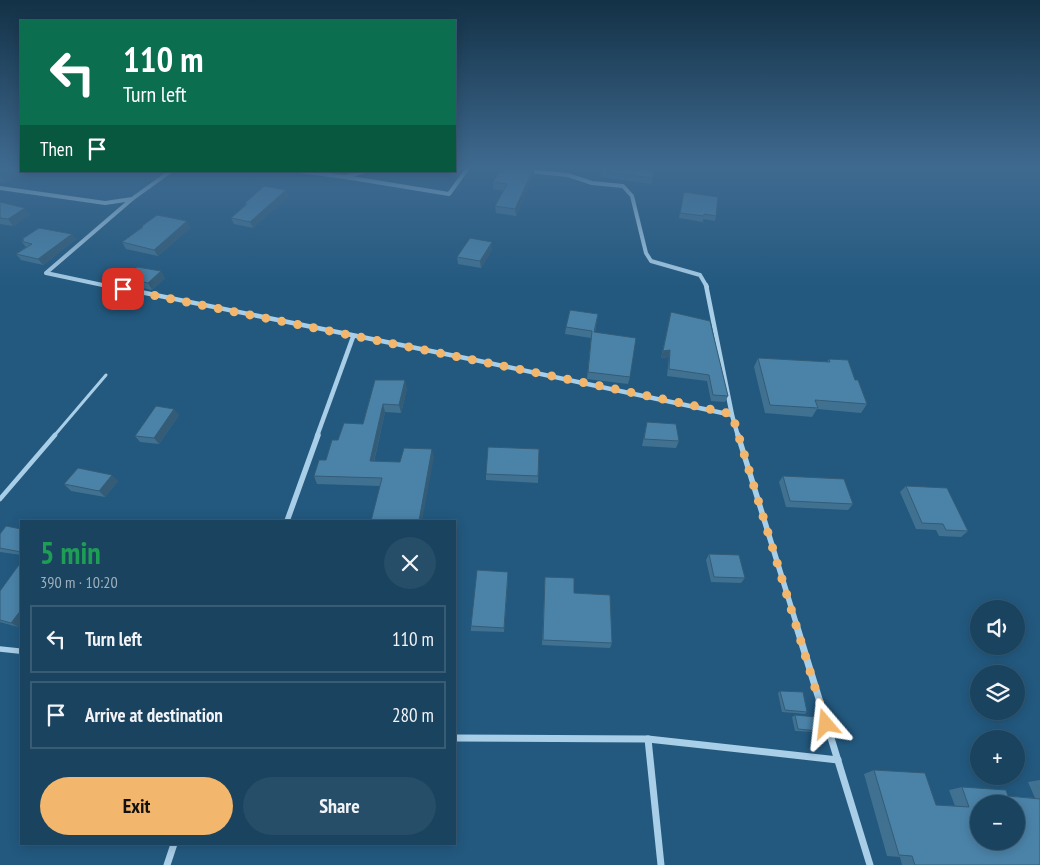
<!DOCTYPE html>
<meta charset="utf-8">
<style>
:root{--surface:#1a435f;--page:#274e68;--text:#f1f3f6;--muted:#9fb0bd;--line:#385c74;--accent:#f2b76c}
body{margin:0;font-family:"PT Sans Narrow",sans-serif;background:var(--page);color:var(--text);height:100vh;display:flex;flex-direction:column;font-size:19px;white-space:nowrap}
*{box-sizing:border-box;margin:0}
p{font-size:16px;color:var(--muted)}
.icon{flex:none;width:28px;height:28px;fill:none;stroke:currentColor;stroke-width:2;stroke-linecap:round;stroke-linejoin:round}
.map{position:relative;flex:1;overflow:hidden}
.drawer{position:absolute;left:20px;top:520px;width:436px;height:325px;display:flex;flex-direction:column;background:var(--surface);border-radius:0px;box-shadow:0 2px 12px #0003,0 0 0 1px var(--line)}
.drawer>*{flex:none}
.top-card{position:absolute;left:20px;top:20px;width:436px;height:152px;border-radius:0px;box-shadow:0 2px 12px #0003,0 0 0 1px var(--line);background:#0b6e4f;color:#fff;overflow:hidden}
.controls{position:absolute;left:970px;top:600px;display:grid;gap:10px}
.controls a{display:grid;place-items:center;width:55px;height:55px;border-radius:50%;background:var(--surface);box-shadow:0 2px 12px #0003,0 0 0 1px var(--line);font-size:25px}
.pin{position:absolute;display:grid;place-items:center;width:42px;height:42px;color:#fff;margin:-21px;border-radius:10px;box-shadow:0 2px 8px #0006}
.me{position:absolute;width:55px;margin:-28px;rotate:343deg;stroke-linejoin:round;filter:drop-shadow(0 0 4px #0008)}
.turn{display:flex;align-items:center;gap:18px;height:105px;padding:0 20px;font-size:22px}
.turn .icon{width:65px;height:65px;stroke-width:2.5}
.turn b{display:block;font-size:35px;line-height:42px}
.then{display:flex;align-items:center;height:48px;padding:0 20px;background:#0003;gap:10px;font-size:19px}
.round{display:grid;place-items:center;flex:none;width:52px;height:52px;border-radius:26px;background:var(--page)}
.headline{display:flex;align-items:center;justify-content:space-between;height:85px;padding:0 20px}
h1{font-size:30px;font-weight:800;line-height:38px;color:#1e9e55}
.primary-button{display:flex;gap:10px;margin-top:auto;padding:10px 20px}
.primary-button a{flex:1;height:58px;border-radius:30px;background:var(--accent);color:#111;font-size:20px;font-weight:800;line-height:58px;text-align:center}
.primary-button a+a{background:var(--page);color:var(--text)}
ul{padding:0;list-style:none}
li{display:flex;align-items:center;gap:15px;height:68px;margin:0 10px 8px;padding:0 10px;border:2px solid var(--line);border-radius:0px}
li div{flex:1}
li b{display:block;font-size:19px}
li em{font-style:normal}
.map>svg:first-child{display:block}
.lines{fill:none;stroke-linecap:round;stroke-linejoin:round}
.service-far2{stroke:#a9cee7;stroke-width:3}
.service-far1{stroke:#a9cee7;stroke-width:4.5}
.service{stroke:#a9cee7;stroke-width:5.5}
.minor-far3{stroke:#a9cee7;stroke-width:4}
.minor-far2{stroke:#a9cee7;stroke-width:4.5}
.minor-far1{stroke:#a9cee7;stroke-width:5.5}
.minor{stroke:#a9cee7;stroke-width:7}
.wall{fill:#407190}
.shaded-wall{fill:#345c76}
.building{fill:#4b83a8;stroke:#345c76;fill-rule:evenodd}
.route{stroke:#f2b76c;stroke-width:9;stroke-dasharray:0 16.2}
</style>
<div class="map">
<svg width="1040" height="865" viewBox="0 0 1040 865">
<rect width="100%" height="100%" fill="#23597f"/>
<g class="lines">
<path class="service-far2" d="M54,436L106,375"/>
<path class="service-far1" d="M0,499L55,435"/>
<path class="service" d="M0,649L19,651"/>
<g class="minor-far3">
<path d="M299,171L345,177L366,171"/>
<path d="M528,171L568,175L592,183L623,186L632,196L646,253L651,261L700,275L707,287"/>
<path d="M345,177L449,194L468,168"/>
<path d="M0,188L105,203L132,199L171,171"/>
<path d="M112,287L46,273L132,199"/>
</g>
<g class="minor-far2">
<path d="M106,285L475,360L732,415"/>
<path d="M706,285L732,415L738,436"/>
<path d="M317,436L353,337"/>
</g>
<g class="minor-far1">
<path d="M738,435L797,626"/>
<path d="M287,521L318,435"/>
</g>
<g class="minor">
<path d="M796,624L870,865"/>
<path d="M455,738L648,739L838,760"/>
<path d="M648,739L661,865"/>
<path d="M167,865L174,844"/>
</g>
</g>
<g class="wall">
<path d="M0,168L5,183L0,182Z"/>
<path d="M534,168V175L516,216L496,213L495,206L504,191L493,189V182Z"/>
<path d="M655,168L652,184L600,177L601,171Z"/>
<path d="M286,190L288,197L253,228L234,224L231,218L245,206L244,204Z"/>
<path d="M683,197L716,216L715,221L703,219V222L679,218Z"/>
<path d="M0,202L30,215L13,226L0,224Z"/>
<path d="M187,221L190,228L158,256L126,249L122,242L142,227V226Z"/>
<path d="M22,239H76L43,265L21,260L16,254L26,247L21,241L23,240Z"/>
<path d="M492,242V249L481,268L458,264L457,257Z"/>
<path d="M124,278H165L152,290L128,285Z"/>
<path d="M671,312L728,396L725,402L711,401L707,381L667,376L669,357L661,358Z"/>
<path d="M598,314L595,332L630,377L628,384L587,379L591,338L565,334L566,327Z"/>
<path d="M758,358L827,362L829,359L855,380L867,404L861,413L817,409L812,417L765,413L754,367Z"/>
<path d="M375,380L407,388L401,413L385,412L374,462H400L434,457L380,486L317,484L314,476L326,460L338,440L363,424Z"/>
<path d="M179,415L159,444L140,442L135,436Z"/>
<path d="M647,422L679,441L676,448L642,446Z"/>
<path d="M539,449L538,483L486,480V474Z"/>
<path d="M783,476L853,504L848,510L786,507L779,482Z"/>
<path d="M118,481L105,497L71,491L64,484Z"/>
<path d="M906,486L968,531L961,537L939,536L936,530L916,529L900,492Z"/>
<path d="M21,529V555L0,552V534Z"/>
<path d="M709,554L745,578L741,583L711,582L706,560Z"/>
<path d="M545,577L574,593L612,643L610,648L542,645Z"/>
<path d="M508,578L504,632L471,631V626Z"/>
<path d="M0,591L18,627L0,622Z"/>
<path d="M780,691L807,712L805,714L782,712L778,693Z"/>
<path d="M795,715L819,731L816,732L795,731L792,717Z"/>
<path d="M874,770L936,805L955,806L949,790L962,787L1008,796L1035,798L1028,782L1040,780V865H902L900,857L887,856L864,774Z"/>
</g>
<g class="shaded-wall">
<path d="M7,168H21V171H25L5,183L0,176V172Z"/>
<path d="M534,168V175L516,216L515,209Z"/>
<path d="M286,190L288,197L253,228L250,222Z"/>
<path d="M25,208L30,215L13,226L8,219Z"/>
<path d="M187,221L190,228L158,256L154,250Z"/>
<path d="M72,234L76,239L43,265L38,259Z"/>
<path d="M492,242V249L481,268L480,261Z"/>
<path d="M161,271L165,278L152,290L148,283Z"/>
<path d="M670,350L669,357L661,358L663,351Z"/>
<path d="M405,380L407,388L401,413L399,405Z"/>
<path d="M383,404L385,412L372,469L370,461Z"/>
<path d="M174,409L179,415L159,444L154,438Z"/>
<path d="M432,449L434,457L422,521H419Z"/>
<path d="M112,475L118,481L105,497L99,491Z"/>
<path d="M508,572V578L504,632V628Z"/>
<path d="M21,610V623L18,627L11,623Z"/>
</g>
<g class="building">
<path d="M0,168H7L0,172Z"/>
<path d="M502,168H534L515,209L495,206L507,184L493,182Z"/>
<path d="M602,168H655L653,178L601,171Z"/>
<path d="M264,186L286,190L250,222L231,218L247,204H244Z"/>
<path d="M684,192L718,197L716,216L704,214V216L680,213Z"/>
<path d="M0,202L25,208L8,219L0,218Z"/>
<path d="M157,215L187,221L154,250L122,242L143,227L142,226Z"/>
<path d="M39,228L72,234L38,259L16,254L32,244L21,241L24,240L22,239Z"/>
<path d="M470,238L492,242L480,261L457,257Z"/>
<path d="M137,267L161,271L148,283L124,278Z"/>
<path d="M570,310L598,314L594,332L636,338L630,377L588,372L592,331L566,327Z"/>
<path d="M671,312L710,321L728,396L713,395L709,375L669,369L670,350L663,351Z"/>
<path d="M758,358L830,362L829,359L848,360L855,380H858L867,404L815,400L818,408L770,405Z"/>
<path d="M375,380H405L399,405L383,404L370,461L400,462L404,448L432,449L419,521H371L382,478L314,476L319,460H326L332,440H338L344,423L363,424Z"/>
<path d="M156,406L174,409L154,438L135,436Z"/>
<path d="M647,422L676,424L679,441L644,439Z"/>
<path d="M488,447L539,449L538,476L486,474Z"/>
<path d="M78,468L112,475L99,491L64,484Z"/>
<path d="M783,476L844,479L853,504L790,501Z"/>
<path d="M906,486L947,488L968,531L946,530L943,524L922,523Z"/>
<path d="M6,526L21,529V552L0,548V534Z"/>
<path d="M709,554L739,555L745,578L714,577Z"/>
<path d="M21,562V610L11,623L0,620V591Z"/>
<path d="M477,570L508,572L504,628L471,626Z"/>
<path d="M545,577L574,578V593L610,595L612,643L543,640Z"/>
<path d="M780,691L803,692L807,712L785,710Z"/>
<path d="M795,715L816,717L819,731L798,729Z"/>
<path d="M874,770L925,773L936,805L969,807L962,787L1006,790L1008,796L1040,799V865H915L912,856L899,855ZM979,804H1016V841H979Z"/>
</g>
<linearGradient id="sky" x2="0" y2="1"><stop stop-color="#133146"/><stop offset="0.58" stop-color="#3f6a90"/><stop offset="1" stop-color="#3f6a90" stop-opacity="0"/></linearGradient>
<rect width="1040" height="289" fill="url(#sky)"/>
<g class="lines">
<path class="route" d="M123,289C326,331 530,370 732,414L826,724"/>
</g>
</svg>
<div class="controls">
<a><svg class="icon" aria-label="sound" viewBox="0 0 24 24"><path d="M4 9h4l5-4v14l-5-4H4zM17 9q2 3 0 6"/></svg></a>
<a><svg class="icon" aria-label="layers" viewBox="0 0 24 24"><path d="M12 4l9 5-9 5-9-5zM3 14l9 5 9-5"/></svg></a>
<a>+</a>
<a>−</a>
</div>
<div class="pin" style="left:123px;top:289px;background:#d93025"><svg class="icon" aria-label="arrive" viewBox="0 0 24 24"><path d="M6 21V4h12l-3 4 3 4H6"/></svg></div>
<svg class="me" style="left:826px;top:724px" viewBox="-20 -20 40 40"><path d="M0-17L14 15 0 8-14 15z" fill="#f2b76c" stroke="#fff" stroke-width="4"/></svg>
<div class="top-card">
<div class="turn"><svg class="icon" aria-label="left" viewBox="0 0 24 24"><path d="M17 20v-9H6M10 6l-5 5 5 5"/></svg><div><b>110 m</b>Turn left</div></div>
<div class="then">Then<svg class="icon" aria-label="arrive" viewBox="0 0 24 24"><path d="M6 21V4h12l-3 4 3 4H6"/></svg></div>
</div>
<section class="drawer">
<div class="headline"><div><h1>5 min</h1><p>390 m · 10:20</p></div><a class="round"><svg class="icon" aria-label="close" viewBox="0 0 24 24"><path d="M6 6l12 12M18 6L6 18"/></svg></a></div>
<ul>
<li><svg class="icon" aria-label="left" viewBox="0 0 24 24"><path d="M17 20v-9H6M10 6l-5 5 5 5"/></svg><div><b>Turn left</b></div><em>110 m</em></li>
<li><svg class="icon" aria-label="arrive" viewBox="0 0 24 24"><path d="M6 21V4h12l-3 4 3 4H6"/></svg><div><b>Arrive at destination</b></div><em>280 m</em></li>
</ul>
<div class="primary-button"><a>Exit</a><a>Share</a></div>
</section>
</div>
